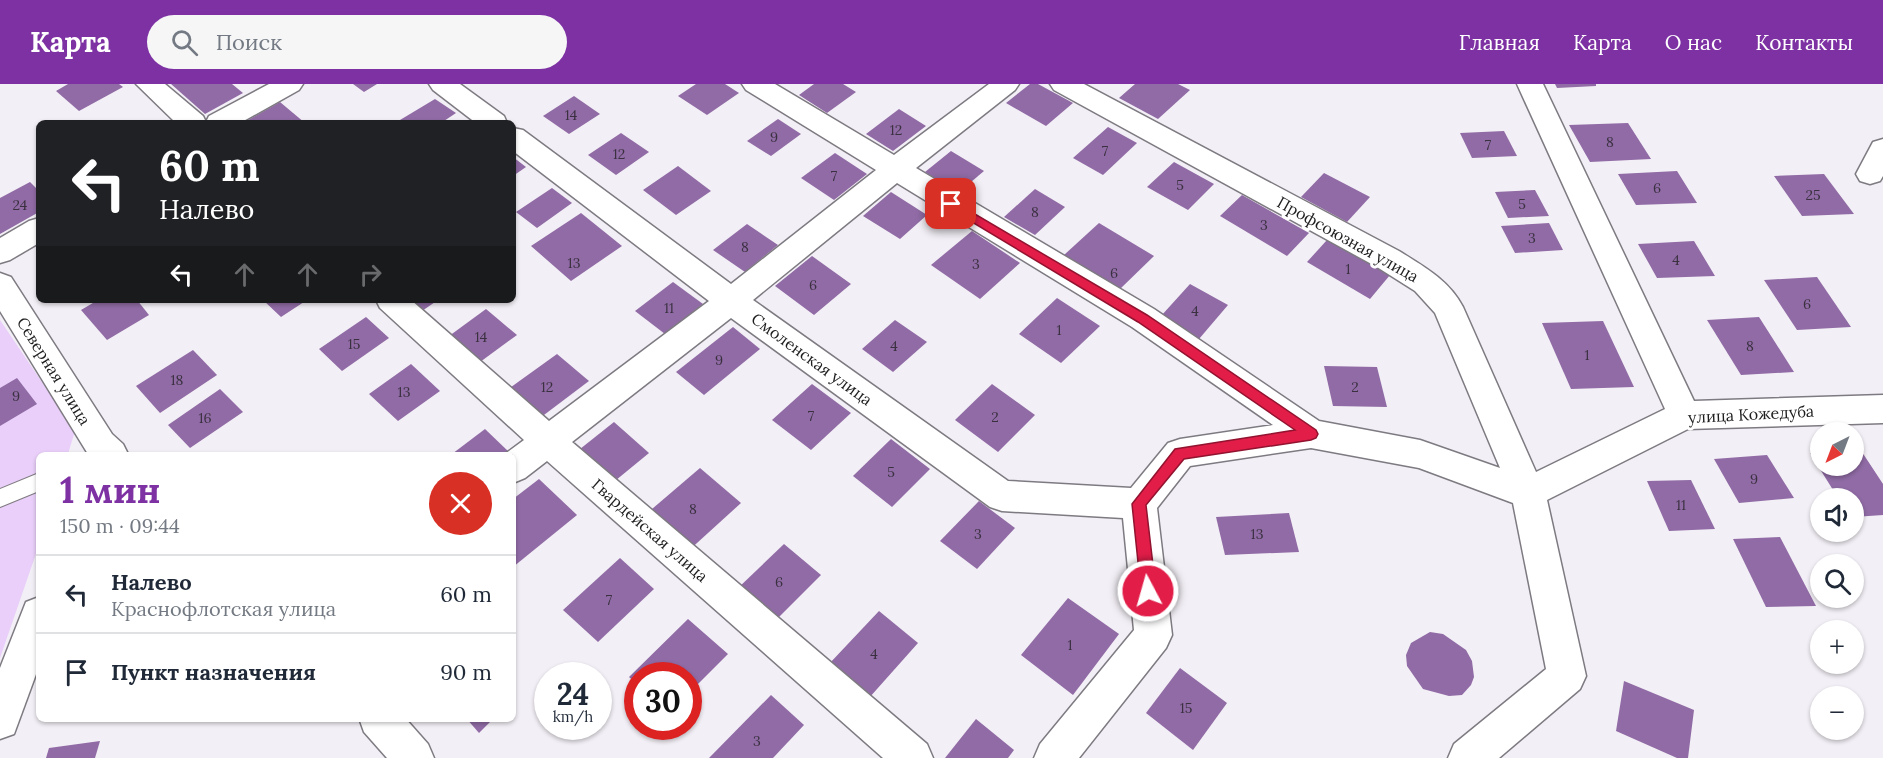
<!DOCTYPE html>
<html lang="ru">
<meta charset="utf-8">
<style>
:root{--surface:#fff;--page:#f6f6f7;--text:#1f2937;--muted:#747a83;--line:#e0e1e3;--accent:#7d31a3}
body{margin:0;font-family:Lora,serif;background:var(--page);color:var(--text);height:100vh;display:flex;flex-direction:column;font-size:22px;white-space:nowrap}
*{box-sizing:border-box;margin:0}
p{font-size:20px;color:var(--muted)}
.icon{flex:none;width:33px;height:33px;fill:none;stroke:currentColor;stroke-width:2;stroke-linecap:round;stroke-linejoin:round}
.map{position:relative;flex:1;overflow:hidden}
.details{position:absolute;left:36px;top:368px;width:480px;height:270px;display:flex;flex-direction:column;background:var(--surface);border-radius:9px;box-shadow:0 2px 4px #0004}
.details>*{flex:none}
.top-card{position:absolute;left:36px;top:36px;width:480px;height:183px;border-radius:9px;box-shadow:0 2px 4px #0004;background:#202124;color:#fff;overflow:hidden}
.needle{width:39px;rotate:222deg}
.fabs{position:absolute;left:1810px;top:338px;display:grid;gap:12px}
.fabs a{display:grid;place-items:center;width:54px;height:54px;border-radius:50%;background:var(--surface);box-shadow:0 2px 4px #0004;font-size:30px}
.speed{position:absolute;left:534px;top:578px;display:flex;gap:12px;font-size:30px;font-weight:700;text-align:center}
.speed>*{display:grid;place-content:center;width:78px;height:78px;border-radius:50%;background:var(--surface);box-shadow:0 2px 4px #0004;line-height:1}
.speed small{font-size:15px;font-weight:400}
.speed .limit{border:9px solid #d22;background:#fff;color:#111}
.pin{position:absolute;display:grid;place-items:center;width:51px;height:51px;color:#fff;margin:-26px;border-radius:12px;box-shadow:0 3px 9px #0006}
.me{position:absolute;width:66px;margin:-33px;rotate:354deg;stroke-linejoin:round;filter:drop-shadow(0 0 4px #0008)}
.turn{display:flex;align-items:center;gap:21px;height:126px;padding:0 24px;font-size:27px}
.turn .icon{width:78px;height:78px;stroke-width:2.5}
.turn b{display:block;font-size:42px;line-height:51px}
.lanes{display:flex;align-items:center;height:57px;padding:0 24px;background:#0003;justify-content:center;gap:30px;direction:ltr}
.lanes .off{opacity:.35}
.round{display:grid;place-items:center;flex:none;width:63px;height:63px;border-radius:32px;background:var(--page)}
.headline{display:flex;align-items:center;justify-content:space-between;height:102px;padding:0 24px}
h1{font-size:36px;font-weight:700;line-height:45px;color:var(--accent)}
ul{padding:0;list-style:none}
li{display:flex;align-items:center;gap:18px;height:78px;padding:0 24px;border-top:2px solid var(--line)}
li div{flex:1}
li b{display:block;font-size:22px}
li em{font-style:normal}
header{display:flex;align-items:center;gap:36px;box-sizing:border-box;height:84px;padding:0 30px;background:var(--accent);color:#fff}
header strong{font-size:28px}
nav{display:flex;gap:33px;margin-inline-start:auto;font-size:21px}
.search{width:420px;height:54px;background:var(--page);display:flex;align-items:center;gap:15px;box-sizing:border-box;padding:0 21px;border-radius:33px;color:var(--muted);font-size:22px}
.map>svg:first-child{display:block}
.green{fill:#e9cff9}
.building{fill:#906ba5}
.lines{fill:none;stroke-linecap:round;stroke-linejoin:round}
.lane-casing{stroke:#7e7a81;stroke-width:2}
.street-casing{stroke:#7e7a81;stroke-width:3}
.lane{fill:#fff;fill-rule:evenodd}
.street{fill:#fff;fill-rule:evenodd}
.route{fill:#e11d48;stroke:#92132f;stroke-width:1.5}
.labels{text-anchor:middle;stroke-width:6;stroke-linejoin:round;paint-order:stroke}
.number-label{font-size:14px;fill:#3a3040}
.street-label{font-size:16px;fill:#1e1d1f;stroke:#fff}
</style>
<header>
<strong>Карта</strong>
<div class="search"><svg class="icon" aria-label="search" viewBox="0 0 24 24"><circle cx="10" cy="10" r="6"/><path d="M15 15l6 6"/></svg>Поиск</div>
<nav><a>Главная</a><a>Карта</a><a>О нас</a><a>Контакты</a></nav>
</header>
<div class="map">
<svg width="1883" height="674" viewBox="0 0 1883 674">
<rect width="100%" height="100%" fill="#f3eff6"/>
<path class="green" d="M0,236L75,347L68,370H39V461L0,574Z"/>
<g class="building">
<path d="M68,0H119L123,3L79,27L56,7Z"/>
<path d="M171,0H232L243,9L205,30Z"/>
<path d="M353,0H377L364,8Z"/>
<path d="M696,0H725L739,9L707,31L678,12Z"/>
<path d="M814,0H843L856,8L827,29L799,11Z"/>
<path d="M1030,0H1038L1073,19L1046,42L1006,19Z"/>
<path d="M1135,0H1178L1190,6L1158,35L1119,14Z"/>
<path d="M1555,0H1596V2L1557,4Z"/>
<path d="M574,12L600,30L569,50L543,32Z"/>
<path d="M435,15L456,29L441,39H404L400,36Z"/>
<path d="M280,18L305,39H243Z"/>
<path d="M899,25L926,42L893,67L866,50Z"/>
<path d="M778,35L801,50L771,72L747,57Z"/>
<path d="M1628,39L1651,75L1590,78L1569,41Z"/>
<path d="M1108,43L1137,59L1103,91L1073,74Z"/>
<path d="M1504,47L1517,72L1472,74L1460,49Z"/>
<path d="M621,49L649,68L616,91L588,71Z"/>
<path d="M951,67L984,87L958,109L925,88Z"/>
<path d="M835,69L867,90L834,116L801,94Z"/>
<path d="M513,73L526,83L513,92Z"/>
<path d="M1174,78L1214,100L1188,126L1147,103Z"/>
<path d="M678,82L711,107L676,131L643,106Z"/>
<path d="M1677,87L1697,119L1636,121L1618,90Z"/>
<path d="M1324,89L1370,113L1347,138L1301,113Z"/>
<path d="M1824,90L1854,130L1802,132L1774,92Z"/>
<path d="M30,98L39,107V128L0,150V114Z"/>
<path d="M552,104L572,119L537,144L516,128Z"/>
<path d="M1035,105L1065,123L1035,151L1004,133Z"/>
<path d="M1535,106L1549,132L1508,134L1495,108Z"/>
<path d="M891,108L927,131L900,155L863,132Z"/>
<path d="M1242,111L1309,149L1287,172L1220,132Z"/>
<path d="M581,129L622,162L571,197L531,162Z"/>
<path d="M1099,139L1154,172L1119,206L1064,171Z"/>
<path d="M1549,139L1563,166L1515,169L1501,142Z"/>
<path d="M747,140L778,161L745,188L713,166Z"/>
<path d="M972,147L1020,179L980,215L931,181Z"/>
<path d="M1327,156L1390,191L1370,215L1307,178Z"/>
<path d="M1694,157L1715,192L1657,194L1638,160Z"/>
<path d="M812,172L851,200L814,231L775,202Z"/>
<path d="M1817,193L1851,243L1797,246L1764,196Z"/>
<path d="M673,198L703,220L665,250L635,227Z"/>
<path d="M1190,200L1228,221L1199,255L1161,232Z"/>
<path d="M1057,214L1100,242L1061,279L1019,250Z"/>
<path d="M98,216H137L149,231L107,256L81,226Z"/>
<path d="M263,216H307L281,233Z"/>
<path d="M410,216H438L422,227Z"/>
<path d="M486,225L517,251L476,281L445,255Z"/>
<path d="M366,233L389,254L342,287L319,265Z"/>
<path d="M1759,233L1794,288L1741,291L1707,236Z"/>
<path d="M895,236L927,258L893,288L862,265Z"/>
<path d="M1603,237L1634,303L1571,305L1542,239Z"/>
<path d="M733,243L760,265L704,311L676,288Z"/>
<path d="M193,266L217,291L160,329L136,302Z"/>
<path d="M557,270L589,297L536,337L504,308Z"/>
<path d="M411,280L440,307L398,337L369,310Z"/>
<path d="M1324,282L1377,283L1387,323L1333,322Z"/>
<path d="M17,294L37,320L0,342V304Z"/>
<path d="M812,300L851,329L811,366L772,336Z"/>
<path d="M992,300L1035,331L998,368L955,336Z"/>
<path d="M220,305L243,328L190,364L168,341Z"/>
<path d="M614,338L649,369L610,401L575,369Z"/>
<path d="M485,345L511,370H452Z"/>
<path d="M891,355L930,385L892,423L853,392Z"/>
<path d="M1854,365H1860L1883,400V431L1854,433V414H1838L1810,369L1821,368V381H1854Z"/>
<path d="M1767,371L1794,414L1739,419L1714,375Z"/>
<path d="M700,384L741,419L686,469L645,431Z"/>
<path d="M539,395L577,431L513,483V415Z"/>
<path d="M1691,396L1715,445L1669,447L1647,397Z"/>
<path d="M979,417L1015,444L977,485L940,457Z"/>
<path d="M1289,429L1299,468L1225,471L1216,433Z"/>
<path d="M1780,453L1816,522L1766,523L1733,455Z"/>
<path d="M784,460L821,491L774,538L737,505Z"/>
<path d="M620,474L654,505L598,558L563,526Z"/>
<path d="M1068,514L1119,550L1073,611L1021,571Z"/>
<path d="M879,527L918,559L869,614L829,580Z"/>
<path d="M688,535L728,570L688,610V591H638V601L629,593Z"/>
<path d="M1430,548L1443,550L1466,566L1472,577L1474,593L1471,601L1462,611L1449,612L1423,605L1407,582L1406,571L1411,559Z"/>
<path d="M1180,584L1227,619L1193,666L1146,629Z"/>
<path d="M1624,597L1694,626L1688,674H1677L1616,647Z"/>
<path d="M771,611L804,641L773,674H709Z"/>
<path d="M466,634H494L479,649Z"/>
<path d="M976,635L1014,666L1008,674H945Z"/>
<path d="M100,657L95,674H46L49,664Z"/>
</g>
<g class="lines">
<defs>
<path id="lane" d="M39,389V407L0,423V405Z"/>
<g id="street">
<path d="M136,0H165L203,32L206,38L209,32L269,0H303L299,6L240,39H176Z"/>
<path d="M429,0H460L504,32L507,39H476L433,6Z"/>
<path d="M742,0H775L894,71L989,0H1019L1015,6L916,84L1154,225L1319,337L1420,356L1500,384L1435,229L1415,207L1377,183L1054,6L1050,0H1084L1399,167C1423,182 1449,196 1463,223L1536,388L1665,325L1517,0H1543L1694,317L1883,311V339L1688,345L1547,416L1586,592L1580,605L1499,674H1448L1454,660L1546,585L1513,419L1419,384L1311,364L1190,382L1157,424L1172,551L1166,564L1079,674H1034L1040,660L1134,546L1123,434L1002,427L990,423L731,234L572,358L927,660L933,674H883L547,377L525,394L513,399V370H505L524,356L380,224L376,216H411L549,337L709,217L513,67V44L523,46L731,200L876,86L746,6ZM897,99L1132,243L1273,341L1180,355L1168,359L1131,404L1008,397L753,216Z"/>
<path d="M1883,55V92L1880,97L1870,100L1860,97L1856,90L1873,58Z"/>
<path d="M39,134V159L10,176L0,179V154L29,137Z"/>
<path d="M0,189L11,193L112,350L123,360L128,370H88L0,227Z"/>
<path d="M39,513V582L14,650L0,655V584L26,518Z"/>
<path d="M359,634H405L428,660L434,674H387L364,648Z"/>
</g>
</defs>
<use href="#lane" class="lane-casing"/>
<use href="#street" class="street-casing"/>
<use href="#lane" class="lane"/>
<use href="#street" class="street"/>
</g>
<path class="route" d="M951,116L1147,231L1316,346L1318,350L1316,354L1311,356L1184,375L1146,421L1156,507L1154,512L1148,514L1143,512L1141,507L1132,420L1175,365L1295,346L1138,238L947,123V117Z"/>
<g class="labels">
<g class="number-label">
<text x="571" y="36">14</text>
<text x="896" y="51">12</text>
<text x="774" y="58">9</text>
<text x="1610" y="63">8</text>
<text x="1488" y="66">7</text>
<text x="1105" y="72">7</text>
<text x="619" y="75">12</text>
<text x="834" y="97">7</text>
<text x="1180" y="106">5</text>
<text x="1657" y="109">6</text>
<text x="1813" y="116">25</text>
<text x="1522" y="125">5</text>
<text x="20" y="126">24</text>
<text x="1035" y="133">8</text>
<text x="1264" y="146">3</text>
<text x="1532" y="159">3</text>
<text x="745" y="168">8</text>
<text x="1676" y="181">4</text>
<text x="574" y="184">13</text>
<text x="976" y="185">3</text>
<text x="1348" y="190">1</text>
<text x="1114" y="194">6</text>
<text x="813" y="206">6</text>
<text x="1807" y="225">6</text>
<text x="669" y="229">11</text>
<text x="1195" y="232">4</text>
<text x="1059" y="251">1</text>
<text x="481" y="258">14</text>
<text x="354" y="265">15</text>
<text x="894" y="267">4</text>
<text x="1750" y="267">8</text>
<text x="1587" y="276">1</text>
<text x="719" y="281">9</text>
<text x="177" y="301">18</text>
<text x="547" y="308">12</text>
<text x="1355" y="308">2</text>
<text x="404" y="313">13</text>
<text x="16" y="317">9</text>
<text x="811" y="337">7</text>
<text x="995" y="338">2</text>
<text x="205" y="339">16</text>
<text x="891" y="393">5</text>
<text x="1754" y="400">9</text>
<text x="1681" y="426">11</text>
<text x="693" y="430">8</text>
<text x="978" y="455">3</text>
<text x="1257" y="455">13</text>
<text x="779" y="503">6</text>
<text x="609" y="521">7</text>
<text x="1070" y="566">1</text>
<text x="874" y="575">4</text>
<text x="1186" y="629">15</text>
<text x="757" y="662">3</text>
</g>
<g class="street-label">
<text transform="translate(1348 155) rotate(29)" y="6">Профсоюзная улица</text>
<text transform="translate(812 275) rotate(36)" y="6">Смоленская улица</text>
<text transform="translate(54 287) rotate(58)" y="6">Северная улица</text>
<text transform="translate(1751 330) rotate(-3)" y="6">улица Кожедуба</text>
<text transform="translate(650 446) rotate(41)" y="6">Гвардейская улица</text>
</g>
</g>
</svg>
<div class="fabs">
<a><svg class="needle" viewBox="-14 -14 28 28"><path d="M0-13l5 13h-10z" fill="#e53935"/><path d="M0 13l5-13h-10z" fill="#747a83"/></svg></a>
<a><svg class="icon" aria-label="sound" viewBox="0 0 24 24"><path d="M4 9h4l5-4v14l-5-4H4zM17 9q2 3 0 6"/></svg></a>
<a><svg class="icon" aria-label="search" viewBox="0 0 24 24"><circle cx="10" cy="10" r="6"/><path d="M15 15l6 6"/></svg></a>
<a>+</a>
<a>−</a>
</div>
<div class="speed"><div>24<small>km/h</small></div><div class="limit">30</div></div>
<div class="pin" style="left:951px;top:120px;background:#d93025"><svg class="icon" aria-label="arrive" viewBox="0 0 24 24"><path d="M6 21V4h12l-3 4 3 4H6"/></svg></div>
<svg class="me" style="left:1148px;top:507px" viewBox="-20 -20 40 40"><circle r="17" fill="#e11d48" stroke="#fff" stroke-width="3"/><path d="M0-11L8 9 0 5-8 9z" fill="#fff"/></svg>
<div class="top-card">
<div class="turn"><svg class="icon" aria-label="left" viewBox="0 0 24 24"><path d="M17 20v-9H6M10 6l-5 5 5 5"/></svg><div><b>60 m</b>Налево</div></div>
<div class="lanes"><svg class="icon" aria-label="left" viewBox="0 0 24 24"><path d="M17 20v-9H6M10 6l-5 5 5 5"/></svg><svg class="icon off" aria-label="ahead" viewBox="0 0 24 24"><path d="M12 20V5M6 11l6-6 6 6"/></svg><svg class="icon off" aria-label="ahead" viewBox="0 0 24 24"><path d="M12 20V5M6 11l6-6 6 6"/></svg><svg class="icon off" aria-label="right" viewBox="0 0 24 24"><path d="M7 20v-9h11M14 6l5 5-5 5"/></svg></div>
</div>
<section class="details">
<div class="headline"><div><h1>1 мин</h1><p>150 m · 09:44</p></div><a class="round" style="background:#d93025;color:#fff"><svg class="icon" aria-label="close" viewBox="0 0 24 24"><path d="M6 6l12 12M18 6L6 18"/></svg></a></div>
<ul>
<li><svg class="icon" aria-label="left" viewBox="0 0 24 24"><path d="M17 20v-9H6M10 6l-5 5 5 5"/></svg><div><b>Налево</b><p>Краснофлотская улица</p></div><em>60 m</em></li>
<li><svg class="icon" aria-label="arrive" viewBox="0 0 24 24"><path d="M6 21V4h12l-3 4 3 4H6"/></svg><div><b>Пункт назначения</b></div><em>90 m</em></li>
</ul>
</section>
</div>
